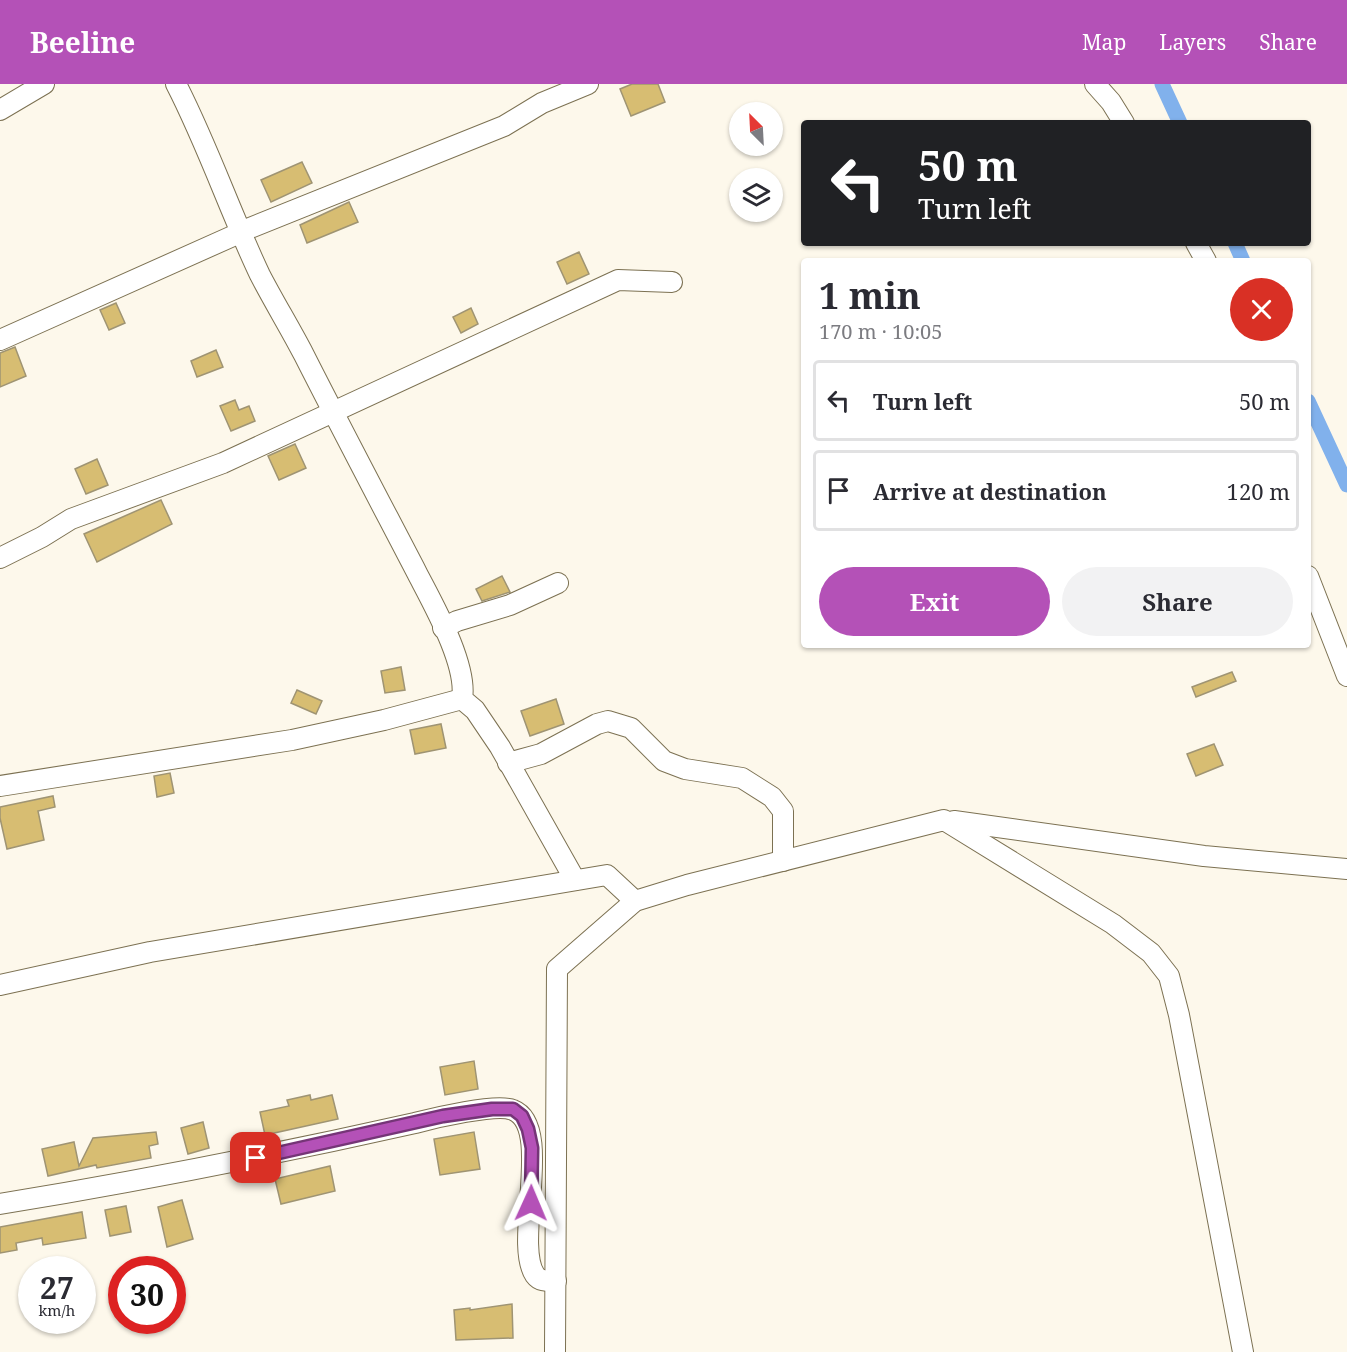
<!DOCTYPE html>
<meta charset="utf-8">
<style>
:root{--surface:#fff;--page:#f2f2f3;--text:#2b2b33;--muted:#7c7c81;--line:#e1e1e2;--accent:#b451b7}
body{margin:0;font-family:"Noto Serif",serif;background:var(--page);color:var(--text);height:100vh;display:flex;flex-direction:column;font-size:22px;white-space:nowrap}
*{box-sizing:border-box;margin:0}
p{font-size:20px;color:var(--muted)}
.icon{flex:none;width:33px;height:33px;fill:none;stroke:currentColor;stroke-width:2;stroke-linecap:round;stroke-linejoin:round}
.map{position:relative;flex:1;overflow:hidden}
.details{position:absolute;left:801px;top:174px;width:510px;height:390px;display:flex;flex-direction:column;background:var(--surface);border-radius:6px;box-shadow:0 2px 4px #0004}
.details>*{flex:none}
.hud{position:absolute;left:801px;top:36px;width:510px;height:126px;border-radius:6px;box-shadow:0 2px 4px #0004;background:#202124;color:#fff;overflow:hidden}
.needle{width:39px;rotate:336deg}
.fabs{position:absolute;left:729px;top:18px;display:grid;gap:12px}
.fabs a{display:grid;place-items:center;width:54px;height:54px;border-radius:50%;background:var(--surface);box-shadow:0 2px 4px #0004;font-size:30px}
.speed{position:absolute;left:18px;top:1172px;display:flex;gap:12px;font-size:30px;font-weight:700;text-align:center}
.speed>*{display:grid;place-content:center;width:78px;height:78px;border-radius:50%;background:var(--surface);box-shadow:0 2px 4px #0004;line-height:1}
.speed small{font-size:15px;font-weight:400}
.speed .limit{border:9px solid #d22;background:#fff;color:#111}
.pin{position:absolute;display:grid;place-items:center;width:51px;height:51px;color:#fff;margin:-26px;border-radius:12px;box-shadow:0 3px 9px #0006}
.me{position:absolute;width:66px;margin:-33px;rotate:1deg;stroke-linejoin:round;filter:drop-shadow(0 0 4px #0008)}
.turn{display:flex;align-items:center;gap:21px;height:126px;padding:0 18px;font-size:27px}
.turn .icon{width:78px;height:78px;stroke-width:2.5}
.turn b{display:block;font-size:42px;line-height:51px}
.round{display:grid;place-items:center;flex:none;width:63px;height:63px;border-radius:32px;background:var(--page)}
.head{display:flex;align-items:center;justify-content:space-between;height:102px;padding:0 18px}
h1{font-size:36px;font-weight:700;line-height:45px}
.action{display:flex;gap:12px;margin-top:auto;padding:12px 18px}
.action a{flex:1;height:69px;border-radius:36px;background:var(--accent);color:#fff;font-size:24px;font-weight:700;line-height:69px;text-align:center}
.action a+a{background:var(--page);color:var(--text)}
ul{padding:0;list-style:none}
li{display:flex;align-items:center;gap:18px;height:81px;margin:0 12px 9px;padding:0 6px;border:3px solid var(--line);border-radius:6px}
li div{flex:1}
li b{display:block;font-size:22px}
li em{font-style:normal}
header{display:flex;align-items:center;gap:36px;box-sizing:border-box;height:84px;padding:0 30px;background:var(--accent);color:#fff}
header strong{font-size:28px}
nav{display:flex;gap:33px;margin-inline-start:auto;font-size:21px}
.map>svg:first-child{display:block}
.lines{fill:none;stroke-linecap:round;stroke-linejoin:round}
.canal{stroke:#81b1ec;stroke-width:15}
.building{fill:#d7bd72;stroke:#9f9473;stroke-width:1.5}
.minor-casing{stroke:#7c7152;stroke-width:22}
.minor{stroke:#fff;stroke-width:20}
.route-casing{stroke:#753577;stroke-width:15}
.route{stroke:#b451b7;stroke-width:10}
</style>
<header>
<strong>Beeline</strong>
<nav><a>Map</a><a>Layers</a><a>Share</a></nav>
</header>
<div class="map">
<svg width="1347" height="1268" viewBox="0 0 1347 1268">
<rect width="100%" height="100%" fill="#fdf8eb"/>
<g class="lines">
<g class="canal">
<path d="M1162,0L1180,39"/>
<path d="M1235,159L1243,177"/>
<path d="M1308,317L1347,401"/>
</g>
</g>
<g class="building">
<path d="M632,0H658L665,18L631,32L620,5Z"/>
<path d="M302,78L312,99L271,118L261,96Z"/>
<path d="M349,118L358,138L307,159L300,141Z"/>
<path d="M579,168L589,190L567,200L557,178Z"/>
<path d="M116,219L125,239L109,246L100,226Z"/>
<path d="M471,224L478,240L461,249L453,233Z"/>
<path d="M15,263L26,292L0,303V269Z"/>
<path d="M216,266L223,283L197,293L191,277Z"/>
<path d="M235,316L239,326L249,322L255,337L231,347L220,322Z"/>
<path d="M295,360L306,384L279,396L268,372Z"/>
<path d="M97,375L108,401L86,410L75,385Z"/>
<path d="M161,416L172,440L97,478L84,450Z"/>
<path d="M502,492L510,508L482,517L476,505Z"/>
<path d="M401,583L405,606L385,609L381,587Z"/>
<path d="M1232,588L1236,597L1196,613L1192,603Z"/>
<path d="M297,606L322,617L316,630L291,619Z"/>
<path d="M556,615L564,640L530,652L521,627Z"/>
<path d="M441,640L446,664L415,670L410,646Z"/>
<path d="M1214,660L1223,681L1196,692L1187,670Z"/>
<path d="M170,689L174,709L157,713L154,692Z"/>
<path d="M53,712L55,723L38,727L44,756L7,765L0,734V723Z"/>
<path d="M474,977L478,1005L445,1011L440,983Z"/>
<path d="M310,1011L311,1016L332,1011L338,1035L265,1051L260,1028L289,1022L287,1016Z"/>
<path d="M203,1038L209,1064L188,1070L181,1044Z"/>
<path d="M156,1048L158,1060L149,1062L151,1074L97,1084L96,1081L48,1092L42,1065L74,1058L79,1082L93,1054Z"/>
<path d="M474,1048L480,1085L440,1091L434,1055Z"/>
<path d="M330,1082L335,1107L281,1120L275,1095Z"/>
<path d="M182,1116L193,1155L167,1163L158,1123Z"/>
<path d="M126,1122L131,1148L110,1152L105,1126Z"/>
<path d="M82,1128L86,1154L43,1161L42,1154L16,1159L17,1166L0,1169V1143Z"/>
<path d="M512,1220L513,1254L456,1256L454,1226L470,1224V1226Z"/>
</g>
<g class="lines">
<defs>
<g id="minor">
<path d="M176,0C208,62 230,128 260,191C274,218 290,244 304,271C341,344 379,416 417,489C433,520 468,581 462,615L475,626L500,663L575,796"/>
<path d="M1095,0L1111,18L1124,39"/>
<path d="M0,26L44,0"/>
<path d="M240,148L504,42L542,19L588,0"/>
<path d="M1196,159L1206,177"/>
<path d="M0,256L244,147"/>
<path d="M0,474L42,453L71,435L223,379L618,196L672,198"/>
<path d="M1308,492L1347,592"/>
<path d="M443,544L457,537L510,521L558,499"/>
<path d="M508,679L541,670L597,640L608,637L631,644L664,677L685,685L742,694L772,713L783,727V777"/>
<path d="M0,702L292,656L384,636L462,615"/>
<path d="M954,737L1204,772L1347,785"/>
<path d="M0,901L150,868L607,791L635,817"/>
<path d="M0,1120C139,1097 277,1070 415,1039C434,1034 497,1019 513,1026C554,1042 513,1159 535,1191C540,1198 548,1197 556,1197"/>
<path d="M555,1268L557,885L635,817L687,801L944,736L1113,840L1151,869L1169,892L1179,931L1243,1268"/>
</g>
</defs>
<use href="#minor" class="minor-casing"/>
<use href="#minor" class="minor"/>
</g>
<g class="lines">
<defs>
<path id="route" d="M256,1074L443,1032L492,1025H513L522,1032L528,1045L532,1064L531,1119"/>
</defs>
<use href="#route" class="route-casing"/>
<use href="#route" class="route"/>
</g>
</svg>
<div class="fabs">
<a><svg class="needle" viewBox="-14 -14 28 28"><path d="M0-13l5 13h-10z" fill="#e53935"/><path d="M0 13l5-13h-10z" fill="#7c7c81"/></svg></a>
<a><svg class="icon" aria-label="layers" viewBox="0 0 24 24"><path d="M12 4l9 5-9 5-9-5zM3 14l9 5 9-5"/></svg></a>
</div>
<div class="speed"><div>27<small>km/h</small></div><div class="limit">30</div></div>
<div class="pin" style="left:256px;top:1074px;background:#d93025"><svg class="icon" aria-label="arrive" viewBox="0 0 24 24"><path d="M6 21V4h12l-3 4 3 4H6"/></svg></div>
<svg class="me" style="left:531px;top:1119px" viewBox="-20 -20 40 40"><path d="M0-17L14 15 0 8-14 15z" fill="#b451b7" stroke="#fff" stroke-width="4"/></svg>
<div class="hud">
<div class="turn"><svg class="icon" aria-label="left" viewBox="0 0 24 24"><path d="M17 20v-9H6M10 6l-5 5 5 5"/></svg><div><b>50 m</b>Turn left</div></div>
</div>
<section class="details">
<div class="head"><div><h1>1 min</h1><p>170 m · 10:05</p></div><a class="round" style="background:#d93025;color:#fff"><svg class="icon" aria-label="close" viewBox="0 0 24 24"><path d="M6 6l12 12M18 6L6 18"/></svg></a></div>
<ul>
<li><svg class="icon" aria-label="left" viewBox="0 0 24 24"><path d="M17 20v-9H6M10 6l-5 5 5 5"/></svg><div><b>Turn left</b></div><em>50 m</em></li>
<li><svg class="icon" aria-label="arrive" viewBox="0 0 24 24"><path d="M6 21V4h12l-3 4 3 4H6"/></svg><div><b>Arrive at destination</b></div><em>120 m</em></li>
</ul>
<div class="action"><a>Exit</a><a>Share</a></div>
</section>
</div>
